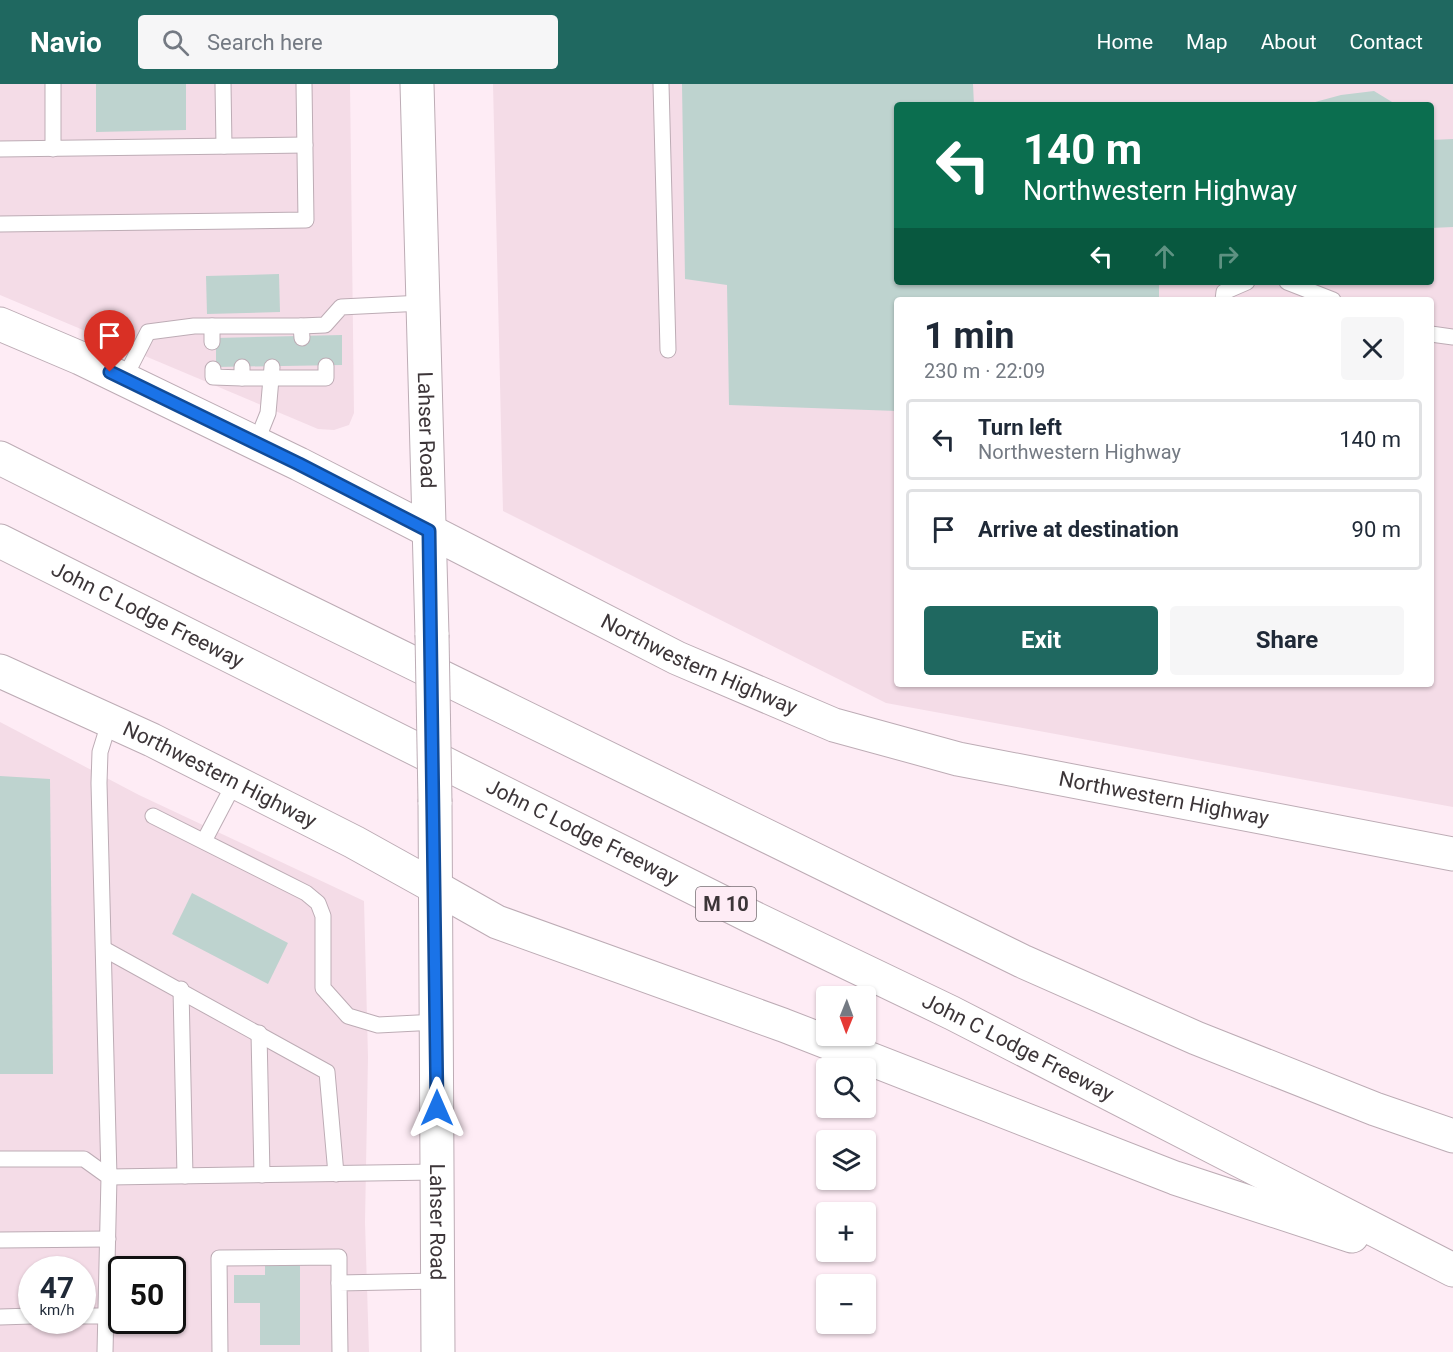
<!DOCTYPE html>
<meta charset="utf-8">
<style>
:root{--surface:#fff;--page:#f6f6f7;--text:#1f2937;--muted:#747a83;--line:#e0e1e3;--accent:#1f6860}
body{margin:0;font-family:Roboto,sans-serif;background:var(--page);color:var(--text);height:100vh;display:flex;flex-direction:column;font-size:22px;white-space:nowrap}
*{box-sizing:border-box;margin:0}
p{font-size:20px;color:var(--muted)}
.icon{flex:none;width:33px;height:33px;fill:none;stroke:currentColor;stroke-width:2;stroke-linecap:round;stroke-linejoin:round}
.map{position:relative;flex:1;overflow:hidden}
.sheet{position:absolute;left:894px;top:213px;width:540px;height:390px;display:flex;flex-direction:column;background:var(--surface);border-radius:6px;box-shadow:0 2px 4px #0004}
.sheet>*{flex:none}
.hud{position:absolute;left:894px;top:18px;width:540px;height:183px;border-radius:6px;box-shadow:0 2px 4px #0004;background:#0b6e4f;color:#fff;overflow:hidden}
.needle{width:39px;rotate:181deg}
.tools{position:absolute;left:816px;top:902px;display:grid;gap:12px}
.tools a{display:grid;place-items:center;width:60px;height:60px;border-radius:6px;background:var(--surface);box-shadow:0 2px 4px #0004;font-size:30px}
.speed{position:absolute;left:18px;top:1172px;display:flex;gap:12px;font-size:30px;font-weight:700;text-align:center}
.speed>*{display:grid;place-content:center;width:78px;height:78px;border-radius:50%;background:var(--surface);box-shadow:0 2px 4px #0004;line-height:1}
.speed small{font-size:15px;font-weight:400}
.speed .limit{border:3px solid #111;border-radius:9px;background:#fff;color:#111}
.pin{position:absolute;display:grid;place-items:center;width:51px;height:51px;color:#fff;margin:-62px -26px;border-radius:50% 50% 50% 0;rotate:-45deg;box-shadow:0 0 6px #0007}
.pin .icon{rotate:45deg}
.me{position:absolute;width:66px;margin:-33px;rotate:0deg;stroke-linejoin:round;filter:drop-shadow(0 0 4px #0008)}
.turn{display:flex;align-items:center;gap:21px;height:126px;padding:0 30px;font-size:27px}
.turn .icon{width:78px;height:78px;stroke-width:2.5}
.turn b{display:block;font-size:42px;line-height:51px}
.lanes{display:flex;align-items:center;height:57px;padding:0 30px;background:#0003;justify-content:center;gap:30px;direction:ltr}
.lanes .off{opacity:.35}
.round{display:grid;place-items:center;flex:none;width:63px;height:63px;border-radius:6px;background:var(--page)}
.head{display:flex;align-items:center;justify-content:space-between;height:102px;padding:0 30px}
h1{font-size:36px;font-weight:700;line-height:45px}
.button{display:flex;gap:12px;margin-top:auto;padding:12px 30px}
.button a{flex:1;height:69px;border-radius:6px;background:var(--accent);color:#fff;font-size:24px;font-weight:700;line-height:69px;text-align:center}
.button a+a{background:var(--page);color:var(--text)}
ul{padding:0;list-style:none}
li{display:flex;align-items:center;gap:18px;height:81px;margin:0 12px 9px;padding:0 18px;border:3px solid var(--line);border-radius:6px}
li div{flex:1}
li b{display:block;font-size:22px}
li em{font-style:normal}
header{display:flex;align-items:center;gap:36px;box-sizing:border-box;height:84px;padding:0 30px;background:var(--accent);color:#fff}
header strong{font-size:28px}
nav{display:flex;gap:33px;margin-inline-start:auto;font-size:21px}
.search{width:420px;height:54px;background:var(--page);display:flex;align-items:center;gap:15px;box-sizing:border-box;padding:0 21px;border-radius:6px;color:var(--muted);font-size:22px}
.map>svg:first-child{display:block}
.built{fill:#f4dce7;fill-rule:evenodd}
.building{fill:#bed3cf}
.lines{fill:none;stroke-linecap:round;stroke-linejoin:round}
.service-casing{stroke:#bdacb5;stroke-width:17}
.secondary-casing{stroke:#bdacb5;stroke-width:35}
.motorway-casing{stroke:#bdacb5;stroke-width:35}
.service{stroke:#fff;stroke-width:15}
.secondary{stroke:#fff;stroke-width:33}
.motorway{stroke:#fff;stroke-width:33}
.secondary-bridge-casing{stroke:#bdacb5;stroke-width:35;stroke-linecap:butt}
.secondary-bridge{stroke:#fff;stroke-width:33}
.route-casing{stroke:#114b97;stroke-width:15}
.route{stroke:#1a73e8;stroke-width:10}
.labels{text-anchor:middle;stroke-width:4.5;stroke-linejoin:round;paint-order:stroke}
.shield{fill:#feecf5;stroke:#766c71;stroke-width:1.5}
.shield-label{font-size:20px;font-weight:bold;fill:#3c3538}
.street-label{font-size:21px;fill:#3c3538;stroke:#feecf5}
</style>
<header>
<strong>Navio</strong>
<div class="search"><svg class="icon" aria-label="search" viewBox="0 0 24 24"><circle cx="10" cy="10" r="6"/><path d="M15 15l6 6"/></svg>Search here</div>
<nav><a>Home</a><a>Map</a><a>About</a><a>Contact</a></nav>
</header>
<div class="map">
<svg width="1453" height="1268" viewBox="0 0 1453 1268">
<rect width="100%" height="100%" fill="#feecf5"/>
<g class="built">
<path d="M0,0H350L354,329L349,341L334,346L318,345L0,211Z"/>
<path d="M493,0H1453V723L886,619L503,427ZM897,21H1431V198H897ZM897,216H1431V600H897Z"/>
<path d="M0,638L139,711L364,817L368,973L365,1138L369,1268H0ZM32,1185H82V1236H32ZM122,1185H172V1236H122Z"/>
</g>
<g class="building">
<path d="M96,0H186V46L96,48Z"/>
<path d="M682,0H973L974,21H897V198H1159V216H897V327L729,321L727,201L685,195Z"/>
<path d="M1374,7L1397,21H1304L1341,11Z"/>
<path d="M1453,55V143L1431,144V56Z"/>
<path d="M279,190L280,228L207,230L206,192Z"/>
<path d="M342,251V281L216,283V254Z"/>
<path d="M0,692L50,695L53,990H0Z"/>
<path d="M192,809L288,859L268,900L172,850Z"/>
<path d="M265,1181H300V1261H260V1219H234V1191H265Z"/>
</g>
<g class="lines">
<defs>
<g id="service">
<path d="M53,0V65"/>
<path d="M223,0L224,62"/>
<path d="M661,0L668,266"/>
<path d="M0,65L305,61"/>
<path d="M0,140L306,136L304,0"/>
<path d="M1287,198L1333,216"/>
<path d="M1223,216L1224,208L1247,198"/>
<path d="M212,242V258"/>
<path d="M1431,250L1453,253"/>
<path d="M302,254L301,242L325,241L341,223L423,219"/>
<path d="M242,283V294H326V282"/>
<path d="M213,285V293L242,294"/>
<path d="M124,295L148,248L194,242H301"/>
<path d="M256,359L268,329L272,283"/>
<path d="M109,639L100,668L99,699L109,1093L436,1088"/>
<path d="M153,732L306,809L318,819L323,832V904L348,932L378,941L437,938"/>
<path d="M204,757L235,698"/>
<path d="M104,865L327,988L336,1090"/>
<path d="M181,905L185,1092"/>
<path d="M259,949L262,1091"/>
<path d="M0,1075H84L109,1093L105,1268"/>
<path d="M0,1156L108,1155"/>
<path d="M82,1232H105"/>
<path d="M0,1233L32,1232"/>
<path d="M220,1268L219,1174L339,1173V1199"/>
<path d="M340,1268L339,1199L437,1197"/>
</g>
<g id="secondary">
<path id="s1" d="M417,0L432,551"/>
<path id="s2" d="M0,240L80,274L299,380L677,574L834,641L958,675L1453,770"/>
<path id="s3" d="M0,587L152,656L354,758L435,803"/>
<path id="s4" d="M435,718L438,1268"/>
</g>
<g id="motorway">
<path d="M0,374L209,479L1022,877L1196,954L1375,1025L1453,1052"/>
<path id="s5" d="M0,457L752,833L952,929L1453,1186"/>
<path d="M435,803L497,838L783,941L1175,1094L1352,1152"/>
</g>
</defs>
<use href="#service" class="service-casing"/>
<use href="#secondary" class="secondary-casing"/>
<use href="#motorway" class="motorway-casing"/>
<use href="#service" class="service"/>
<use href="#secondary" class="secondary"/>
<use href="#motorway" class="motorway"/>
<defs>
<path id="secondary-bridge" d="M432,551L435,718"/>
</defs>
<use href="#secondary-bridge" class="secondary-bridge-casing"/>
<use href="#secondary-bridge" class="secondary-bridge"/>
</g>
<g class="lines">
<defs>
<path id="route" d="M110,288L299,380L429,447L437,1024"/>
</defs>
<use href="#route" class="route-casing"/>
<use href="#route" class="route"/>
</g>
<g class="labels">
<rect class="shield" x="696" y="803" width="60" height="34" rx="4.5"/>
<g class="shield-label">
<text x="726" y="827">M 10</text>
</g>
<g class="street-label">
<text dy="7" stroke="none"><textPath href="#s1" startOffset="346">Lahser Road</textPath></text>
<text dy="7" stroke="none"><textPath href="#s5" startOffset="165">John C Lodge Freeway</textPath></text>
<text dy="7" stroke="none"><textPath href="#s2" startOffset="778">Northwestern Highway</textPath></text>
<text dy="7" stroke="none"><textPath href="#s3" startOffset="243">Northwestern Highway</textPath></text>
<text dy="7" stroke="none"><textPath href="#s2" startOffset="1264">Northwestern Highway</textPath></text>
<text dy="7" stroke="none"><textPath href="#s5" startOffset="651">John C Lodge Freeway</textPath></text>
<text dy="7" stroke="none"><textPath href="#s5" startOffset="1137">John C Lodge Freeway</textPath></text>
<text dy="7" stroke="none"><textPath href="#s4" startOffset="420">Lahser Road</textPath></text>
</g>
</g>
</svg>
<div class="tools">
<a><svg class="needle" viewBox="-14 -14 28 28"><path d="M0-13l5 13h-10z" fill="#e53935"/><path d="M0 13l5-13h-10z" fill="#747a83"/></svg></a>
<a><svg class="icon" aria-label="search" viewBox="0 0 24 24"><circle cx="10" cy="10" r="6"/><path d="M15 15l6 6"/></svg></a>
<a><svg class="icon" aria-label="layers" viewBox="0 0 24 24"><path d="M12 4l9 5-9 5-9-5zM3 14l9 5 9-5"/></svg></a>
<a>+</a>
<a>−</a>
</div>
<div class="speed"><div>47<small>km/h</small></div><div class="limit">50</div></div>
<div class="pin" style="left:110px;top:288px;background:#d93025"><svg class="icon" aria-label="arrive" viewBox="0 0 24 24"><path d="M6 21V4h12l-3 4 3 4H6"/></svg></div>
<svg class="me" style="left:437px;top:1024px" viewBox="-20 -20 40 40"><path d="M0-17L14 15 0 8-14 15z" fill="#1a73e8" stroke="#fff" stroke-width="4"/></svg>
<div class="hud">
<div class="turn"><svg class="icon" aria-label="left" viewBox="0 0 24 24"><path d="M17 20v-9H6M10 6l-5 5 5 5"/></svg><div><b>140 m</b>Northwestern Highway</div></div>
<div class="lanes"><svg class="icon" aria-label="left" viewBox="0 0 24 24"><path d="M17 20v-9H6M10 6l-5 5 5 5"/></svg><svg class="icon off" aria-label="ahead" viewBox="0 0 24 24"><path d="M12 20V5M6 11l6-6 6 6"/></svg><svg class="icon off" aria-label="right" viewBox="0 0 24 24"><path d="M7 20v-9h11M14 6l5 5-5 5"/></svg></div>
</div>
<section class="sheet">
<div class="head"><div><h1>1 min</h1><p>230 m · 22:09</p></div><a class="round"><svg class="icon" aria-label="close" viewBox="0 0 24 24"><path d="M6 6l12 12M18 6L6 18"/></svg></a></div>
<ul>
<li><svg class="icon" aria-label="left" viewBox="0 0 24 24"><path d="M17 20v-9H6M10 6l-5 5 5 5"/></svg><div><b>Turn left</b><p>Northwestern Highway</p></div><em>140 m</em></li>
<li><svg class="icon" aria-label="arrive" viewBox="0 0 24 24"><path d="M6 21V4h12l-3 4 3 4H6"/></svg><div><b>Arrive at destination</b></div><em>90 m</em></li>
</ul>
<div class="button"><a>Exit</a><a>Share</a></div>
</section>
</div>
